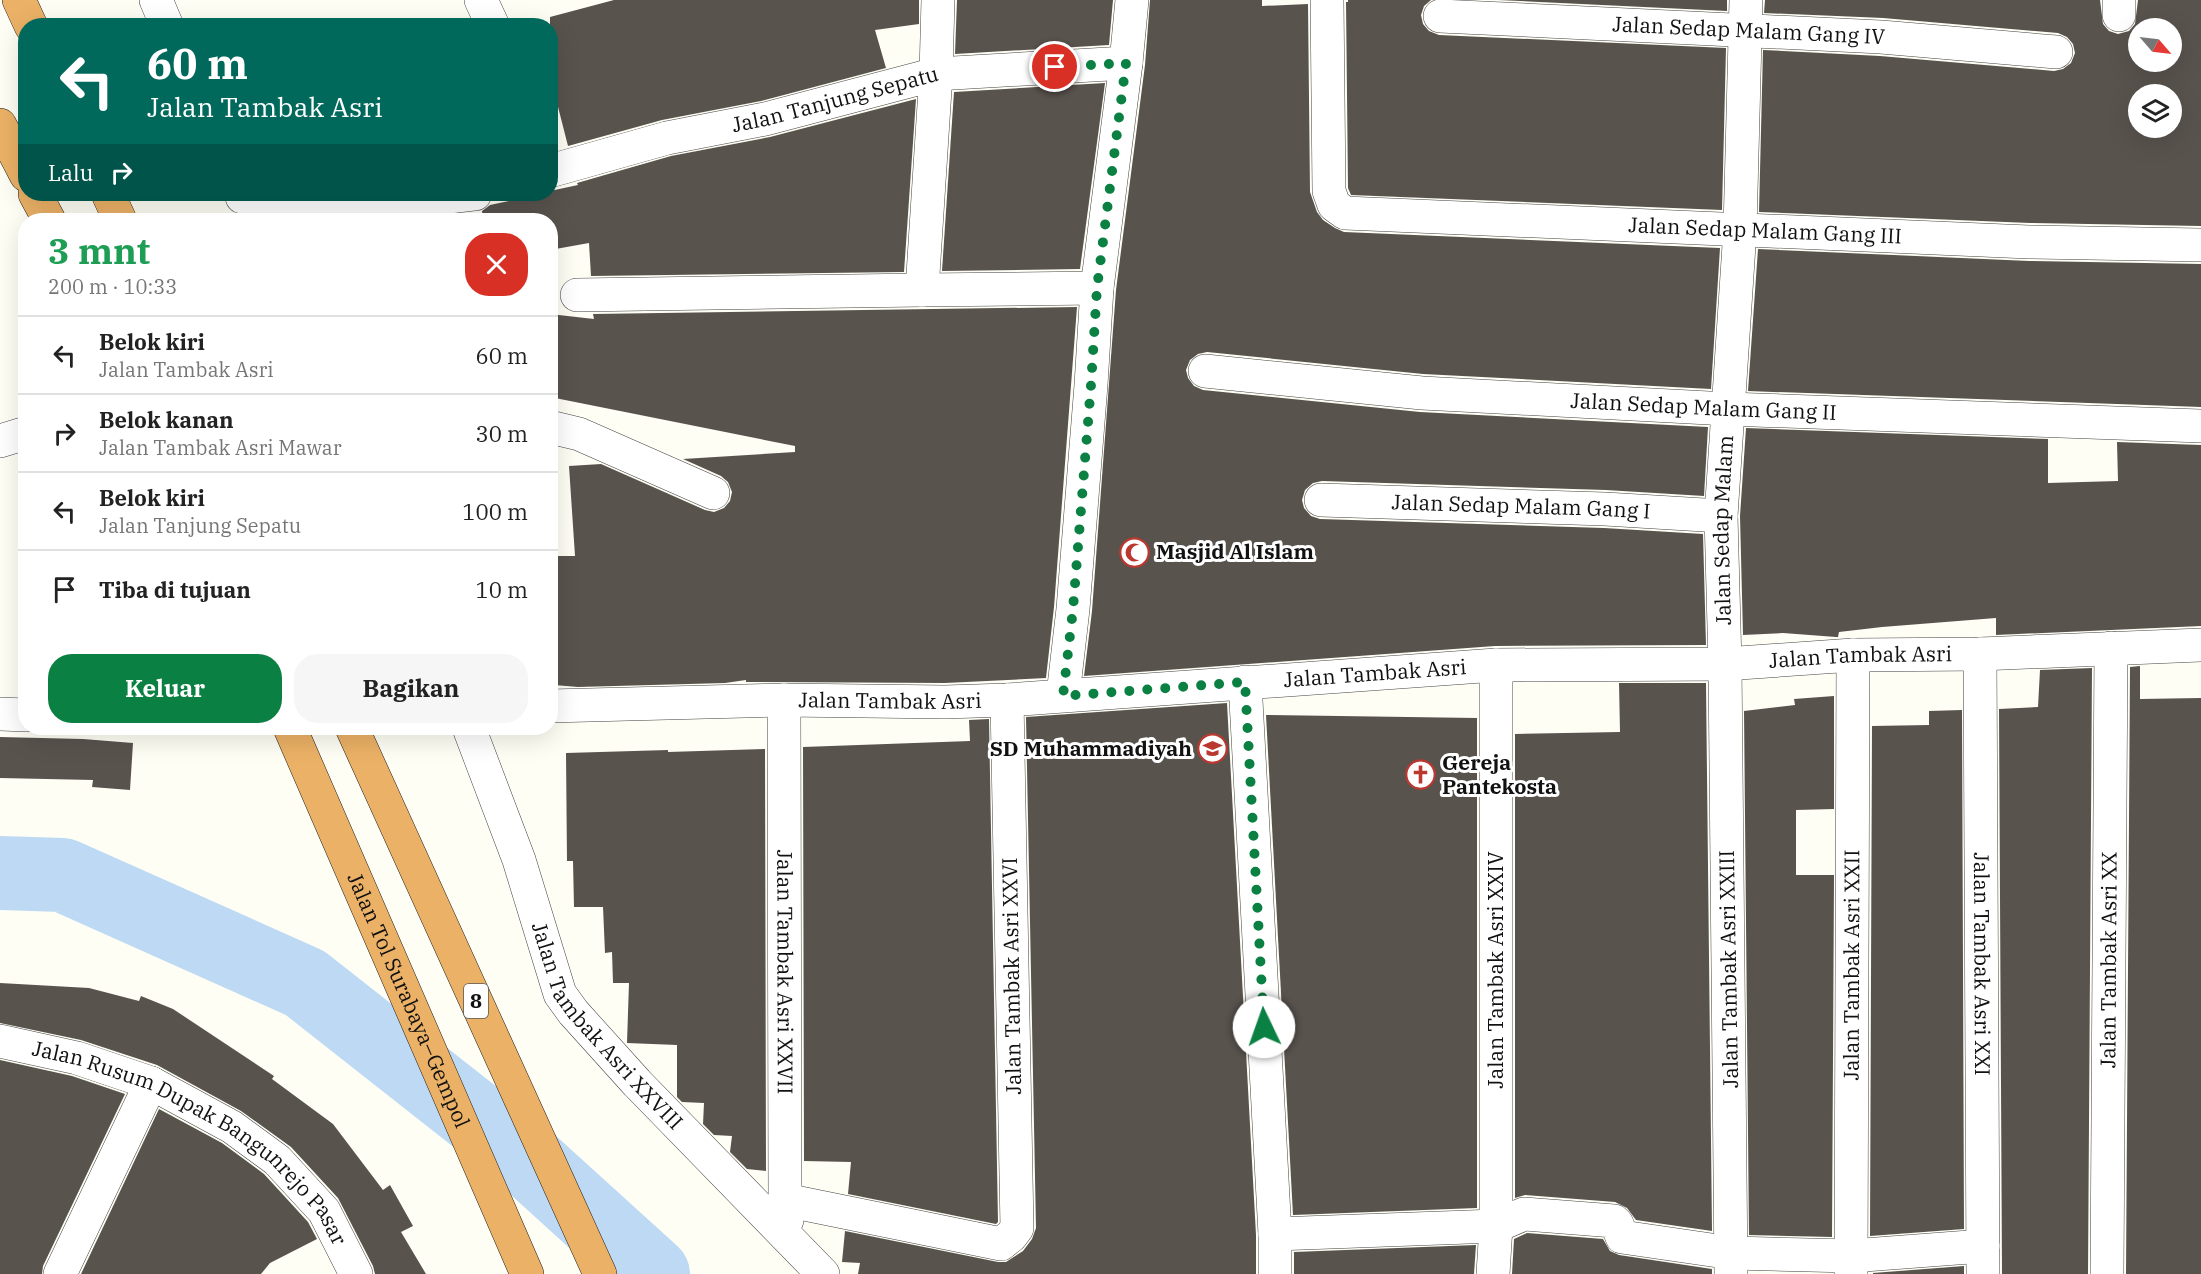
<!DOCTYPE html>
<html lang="id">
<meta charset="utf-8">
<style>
:root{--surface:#fff;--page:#f6f6f6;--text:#222;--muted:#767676;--line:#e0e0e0;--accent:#0b8043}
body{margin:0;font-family:"IBM Plex Serif",serif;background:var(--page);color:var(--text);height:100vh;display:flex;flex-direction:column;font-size:22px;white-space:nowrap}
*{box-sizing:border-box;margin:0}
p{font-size:20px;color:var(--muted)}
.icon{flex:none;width:33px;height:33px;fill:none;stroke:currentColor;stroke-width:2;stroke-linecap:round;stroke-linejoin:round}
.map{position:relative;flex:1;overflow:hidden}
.sheet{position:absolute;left:18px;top:213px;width:540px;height:522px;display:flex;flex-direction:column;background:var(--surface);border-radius:24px;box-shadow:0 6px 24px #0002}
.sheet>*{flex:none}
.guide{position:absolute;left:18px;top:18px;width:540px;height:183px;border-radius:24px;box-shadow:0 6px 24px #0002;background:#00695c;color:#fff;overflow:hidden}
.needle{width:39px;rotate:118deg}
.fabs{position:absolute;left:2128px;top:18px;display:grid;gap:12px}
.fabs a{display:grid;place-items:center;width:54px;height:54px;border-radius:50%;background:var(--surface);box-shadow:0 6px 24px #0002;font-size:30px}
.pin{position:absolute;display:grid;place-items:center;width:51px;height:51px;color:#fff;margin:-26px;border:3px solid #fff;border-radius:50%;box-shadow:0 2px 6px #0007}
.me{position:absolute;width:66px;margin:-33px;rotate:357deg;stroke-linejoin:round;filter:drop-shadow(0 0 4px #0008)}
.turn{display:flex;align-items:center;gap:21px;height:126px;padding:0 30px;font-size:27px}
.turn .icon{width:78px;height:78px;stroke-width:2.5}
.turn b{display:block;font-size:42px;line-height:51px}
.then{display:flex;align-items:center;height:57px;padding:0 30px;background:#0003;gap:12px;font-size:22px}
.round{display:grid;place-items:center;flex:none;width:63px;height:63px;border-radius:24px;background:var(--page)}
.summary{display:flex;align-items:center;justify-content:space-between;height:102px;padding:0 30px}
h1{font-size:36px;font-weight:700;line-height:45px;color:#1e9e55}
.button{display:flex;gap:12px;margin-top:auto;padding:12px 30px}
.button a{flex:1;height:69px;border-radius:24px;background:var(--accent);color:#fff;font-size:24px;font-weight:700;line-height:69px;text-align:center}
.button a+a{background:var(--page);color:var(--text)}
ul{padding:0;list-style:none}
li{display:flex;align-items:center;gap:18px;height:78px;padding:0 30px;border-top:2px solid var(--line)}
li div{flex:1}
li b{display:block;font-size:22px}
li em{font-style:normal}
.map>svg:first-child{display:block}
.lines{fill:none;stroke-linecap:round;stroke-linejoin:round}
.river{stroke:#bdd9f3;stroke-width:74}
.building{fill:#59534e;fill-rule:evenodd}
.minor-casing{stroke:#444;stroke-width:34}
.highway-casing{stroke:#222;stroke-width:34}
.minor{stroke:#fff;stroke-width:33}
.highway{stroke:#ebb166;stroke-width:33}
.route{stroke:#0b8043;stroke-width:10;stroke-dasharray:0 18}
.labels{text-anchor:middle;stroke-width:6;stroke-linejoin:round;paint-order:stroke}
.shield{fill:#fff;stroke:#585858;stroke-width:1.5}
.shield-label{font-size:20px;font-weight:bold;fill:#111}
.street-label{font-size:21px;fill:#111;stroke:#fff}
.poi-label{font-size:21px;font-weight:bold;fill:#111;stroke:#fff;text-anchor:start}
</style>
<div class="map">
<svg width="2201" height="1274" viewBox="0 0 2201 1274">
<rect width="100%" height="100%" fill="#fefef5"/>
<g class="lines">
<path class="river" d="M0,873L63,875L305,983L512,1146L653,1274"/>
</g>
<g class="building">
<path d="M614,0H919V24L875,30L886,68L761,101L662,120L568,146L556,99L550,100V17Z"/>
<path d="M957,0H1113L1109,45L955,54Z"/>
<path d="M1150,0H1262V6L1308,4L1310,192L1317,212L1323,220L1335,228L1344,232L1720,248L1711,389L1423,374L1207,352L1198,354L1190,360L1186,370L1188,378L1194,386L1203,390L1420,412L1708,427L1704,496L1606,490L1322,481L1313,483L1305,490L1302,500L1304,508L1311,516L1320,519L1604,528L1703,534L1706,645L1495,646L1084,676L1092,611L1116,290L1145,65Z"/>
<path d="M1348,0H1431L1424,6L1421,15L1423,24L1429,31L1439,35L1726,48L1722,210L1351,195L1348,188L1346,2H1348Z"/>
<path d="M1498,0H1727V11Z"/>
<path d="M1765,0H2100L2103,24L2109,31L2118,34L2129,31L2135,24L2138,0H2201V226L2030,223L1759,212L1763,50L1880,56L2054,71L2063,69L2071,63L2075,53L2073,44L2067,37L2058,33L1883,18L1764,13ZM2139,28H2172V62H2139ZM2139,94H2172V128H2139Z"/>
<path d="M1105,83L1080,269L942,271L954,92Z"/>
<path d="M916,99L904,272L591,276L589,243L550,250V220H483L482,211L490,205L541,194H550V191L578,185L577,183L671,156L770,137Z"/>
<path d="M1758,249L2029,261L2201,264V407L1748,391Z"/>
<path d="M1077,307L1054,607L1046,678L945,683L746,682V680L725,683L578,687L554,685L558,556H575L569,466L601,464L705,510L714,512L724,508L730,501L732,492L728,482L721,476L683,459L795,452V446L550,397V314L594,319L593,314Z"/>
<path d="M1746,428L2048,439V483L2118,481L2117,442L2201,445V626L1996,635V618L1882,627L1839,632L1838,637H1836L1783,633L1743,635L1740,516Z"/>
<path d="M2140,666V699L2201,698V1274H2126L2130,667Z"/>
<path d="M2092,668L2088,1274H2002L1999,709L2038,707L2040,670Z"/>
<path d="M1619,683H1706L1712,1231L1636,1220L1627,1208L1615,1202L1525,1195L1515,1198V734L1620,732Z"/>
<path d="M1834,696V809L1796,810V875H1834L1832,1237L1749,1235L1744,711L1795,705L1794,699Z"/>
<path d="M1227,703L1256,1235V1274H858L860,1263L842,1262L845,1231L998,1262H1006L1023,1251L1032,1239L1036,1228L1026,717Z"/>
<path d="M1962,710L1964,1229L1870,1236L1872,726L1929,725V711Z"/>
<path d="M1266,715L1477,718V1208L1293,1215Z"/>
<path d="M989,719L998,1222L996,1224L848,1194L851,1162L804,1161L803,747L970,741L969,720Z"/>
<path d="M0,737L83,739L133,743L130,790L92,787L93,780L0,778Z"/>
<path d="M765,749L766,1171L747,1169L730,1152L732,1136L714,1135L703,1124L704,1103L682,1102L677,1097V1045L627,1043L629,983H613L612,952L605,953L603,907H574L573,861H567L566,753L668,750V752Z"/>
<path d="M0,983L89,988L139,1001L141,996L173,1009L274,1076L272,1079L333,1124L383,1190L390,1185L413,1226L401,1232L426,1274H375L373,1266L338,1198L291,1147L241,1111L157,1065L81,1040L0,1023Z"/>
<path d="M0,1060L72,1076L125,1094L43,1266L42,1274H0Z"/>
<path d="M159,1109L222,1143L264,1174L308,1222L317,1239L270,1263L261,1274H81Z"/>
<path d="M1527,1233L1603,1239L1610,1251L1619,1255L1712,1269V1274H1512L1514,1239Z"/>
<path d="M1476,1245L1474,1274H1294V1252Z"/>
<path d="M1964,1266V1274H1873V1273Z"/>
</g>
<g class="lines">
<defs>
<g id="minor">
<path d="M156,0L167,26"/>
<path d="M481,0L493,26"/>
<path id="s1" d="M1327,0L1329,191L1334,205L1345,213L2029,242L2201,245"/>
<path d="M2119,15V0"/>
<path id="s2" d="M1440,16L1881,37L2056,52"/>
<path id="s3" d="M550,171L667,138L765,119L936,74L1126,63"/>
<path d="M242,197C320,201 397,205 475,194"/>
<path d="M922,290L1097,288"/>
<path d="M577,295L922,290L936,74L938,0"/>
<path id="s4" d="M1205,371L1422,393L1728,409L2201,426"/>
<path d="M550,427L579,434L713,493"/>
<path d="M0,441L26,433"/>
<path id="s5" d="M1321,500L1605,509L1721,516"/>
<path id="s6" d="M1980,654L1983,1274"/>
<path d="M1245,682L1275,1234V1274"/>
<path d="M1063,695L1073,609L1091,385L1097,288L1126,63L1132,0"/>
<path id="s7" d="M784,700L785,1200L787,1220"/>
<path id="s8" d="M550,706L784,700L945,702L1007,700L1496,665L1725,664L1853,655L1980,654L2201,645"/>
<path d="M0,714L26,715"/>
<path id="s9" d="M469,728L519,860L560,994L573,1012L637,1083L823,1274"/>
<path id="s10" d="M0,1041L77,1058L151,1083L232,1127L277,1160L324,1211L356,1274"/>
<path d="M785,1200L1001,1244L1011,1236L1017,1228L1007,700"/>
<path d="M1275,1234L1496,1226L1524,1214L1614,1221L1617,1224L1622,1237L1732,1253L1851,1256L1983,1246"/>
<path d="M60,1274L151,1083"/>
<path d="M1493,1274L1496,1226V665"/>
<path id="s11" d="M1731,1274L1725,664L1721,516L1740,230L1746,0"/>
<path id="s12" d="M1851,1274L1853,655"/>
<path id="s13" d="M2107,1274L2111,648"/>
</g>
<g id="highway">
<path d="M19,0L31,26"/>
<path d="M0,125L26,175"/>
<path d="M35,194L49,220"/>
<path d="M108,194L120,220"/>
<path id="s14" d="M290,728L527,1274"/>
<path d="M352,728L600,1274"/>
</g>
</defs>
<use href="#minor" class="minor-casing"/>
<use href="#highway" class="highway-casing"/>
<use href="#minor" class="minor"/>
<use href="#highway" class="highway"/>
</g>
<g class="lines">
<path class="route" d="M1055,67L1126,63L1097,288L1091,385L1073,609L1063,696L1245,682L1264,1027"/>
</g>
<defs>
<symbol id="mosque-ring" viewBox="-11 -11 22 22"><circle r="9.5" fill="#fff" stroke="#ba3830" stroke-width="1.5"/><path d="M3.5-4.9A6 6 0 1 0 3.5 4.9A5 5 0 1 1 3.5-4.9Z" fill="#ba3830"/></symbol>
<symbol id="school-ring" viewBox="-11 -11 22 22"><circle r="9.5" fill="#fff" stroke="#ba3830" stroke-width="1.5"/><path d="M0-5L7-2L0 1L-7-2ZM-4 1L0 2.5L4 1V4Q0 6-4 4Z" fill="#ba3830"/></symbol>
<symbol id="church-ring" viewBox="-11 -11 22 22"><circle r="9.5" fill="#fff" stroke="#ba3830" stroke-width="1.5"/><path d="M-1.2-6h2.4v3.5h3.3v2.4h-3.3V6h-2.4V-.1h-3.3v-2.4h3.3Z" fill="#ba3830"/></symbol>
</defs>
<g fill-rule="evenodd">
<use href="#mosque-ring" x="1118" y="536" width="33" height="33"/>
<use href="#school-ring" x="1196" y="732" width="33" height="33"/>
<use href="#church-ring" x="1404" y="758" width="33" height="33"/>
</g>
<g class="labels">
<rect class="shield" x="464" y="984" width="24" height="34" rx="4.5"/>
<g class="shield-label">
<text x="476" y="1008">8</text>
</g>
<g class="street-label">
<text dy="7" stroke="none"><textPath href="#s2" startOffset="309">Jalan Sedap Malam Gang IV</textPath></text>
<text dy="7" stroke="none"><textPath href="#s3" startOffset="294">Jalan Tanjung Sepatu</textPath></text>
<text dy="7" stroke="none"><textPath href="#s1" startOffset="640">Jalan Sedap Malam Gang III</textPath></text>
<text dy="7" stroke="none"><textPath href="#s4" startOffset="500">Jalan Sedap Malam Gang II</textPath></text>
<text dy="7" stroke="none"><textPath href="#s5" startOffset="200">Jalan Sedap Malam Gang I</textPath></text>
<text dy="7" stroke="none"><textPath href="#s11" startOffset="744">Jalan Sedap Malam</textPath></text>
<text dy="7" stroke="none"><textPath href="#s8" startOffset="1312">Jalan Tambak Asri</textPath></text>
<text dy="7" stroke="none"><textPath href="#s8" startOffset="826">Jalan Tambak Asri</textPath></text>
<text dy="7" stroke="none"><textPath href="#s8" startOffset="340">Jalan Tambak Asri</textPath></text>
<text dy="7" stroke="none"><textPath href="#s13" startOffset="314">Jalan Tambak Asri XX</textPath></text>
<text dy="7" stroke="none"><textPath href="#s6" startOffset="310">Jalan Tambak Asri XXI</textPath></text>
<text dy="7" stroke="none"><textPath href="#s12" startOffset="309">Jalan Tambak Asri XXII</textPath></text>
<text transform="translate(1729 969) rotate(-91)" y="7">Jalan Tambak Asri XXIII</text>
<text transform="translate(1496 970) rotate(-90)" y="7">Jalan Tambak Asri XXIV</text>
<text dy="7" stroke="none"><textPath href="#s7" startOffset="272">Jalan Tambak Asri XXVII</textPath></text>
<text transform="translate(1012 976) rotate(-91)" y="7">Jalan Tambak Asri XXVI</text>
<text dy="7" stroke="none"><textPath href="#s14" startOffset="297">Jalan Tol Surabaya–Gempol</textPath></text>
<text dy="7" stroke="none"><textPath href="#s9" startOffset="333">Jalan Tambak Asri XXVIII</textPath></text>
<text dy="7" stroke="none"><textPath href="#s10" startOffset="222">Jalan Rusum Dupak Bangunrejo Pasar</textPath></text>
</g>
<g class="poi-label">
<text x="1156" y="559">Masjid Al Islam</text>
<text x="1192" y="756" text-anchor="end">SD Muhammadiyah</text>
<text x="1442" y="770">Gereja<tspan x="1442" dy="24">Pantekosta</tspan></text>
</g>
</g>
</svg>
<div class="fabs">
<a><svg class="needle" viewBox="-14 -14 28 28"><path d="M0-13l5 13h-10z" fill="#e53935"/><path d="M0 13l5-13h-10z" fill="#767676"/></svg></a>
<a><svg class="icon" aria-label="layers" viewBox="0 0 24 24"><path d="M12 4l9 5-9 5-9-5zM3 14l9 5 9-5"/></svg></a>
</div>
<div class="pin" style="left:1055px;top:67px;background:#d93025"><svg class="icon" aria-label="arrive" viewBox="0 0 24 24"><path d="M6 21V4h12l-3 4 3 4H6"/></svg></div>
<svg class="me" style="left:1264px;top:1027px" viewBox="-20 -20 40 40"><circle r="19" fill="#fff"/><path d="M0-13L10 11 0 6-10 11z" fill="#0b8043"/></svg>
<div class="guide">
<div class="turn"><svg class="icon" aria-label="left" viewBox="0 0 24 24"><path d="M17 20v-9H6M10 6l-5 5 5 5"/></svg><div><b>60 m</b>Jalan Tambak Asri</div></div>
<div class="then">Lalu<svg class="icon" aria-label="right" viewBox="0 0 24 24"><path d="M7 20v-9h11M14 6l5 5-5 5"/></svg></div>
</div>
<section class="sheet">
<div class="summary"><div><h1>3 mnt</h1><p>200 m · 10:33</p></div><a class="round" style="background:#d93025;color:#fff"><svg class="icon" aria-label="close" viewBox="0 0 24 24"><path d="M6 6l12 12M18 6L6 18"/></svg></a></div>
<ul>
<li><svg class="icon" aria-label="left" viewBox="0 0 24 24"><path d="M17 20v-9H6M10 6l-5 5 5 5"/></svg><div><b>Belok kiri</b><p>Jalan Tambak Asri</p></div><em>60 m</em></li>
<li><svg class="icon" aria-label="right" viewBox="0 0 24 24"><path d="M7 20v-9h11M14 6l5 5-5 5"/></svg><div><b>Belok kanan</b><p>Jalan Tambak Asri Mawar</p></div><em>30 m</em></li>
<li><svg class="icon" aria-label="left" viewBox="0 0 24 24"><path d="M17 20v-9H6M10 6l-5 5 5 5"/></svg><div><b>Belok kiri</b><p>Jalan Tanjung Sepatu</p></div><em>100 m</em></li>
<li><svg class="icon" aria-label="arrive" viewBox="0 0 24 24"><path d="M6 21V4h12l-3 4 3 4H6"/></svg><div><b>Tiba di tujuan</b></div><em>10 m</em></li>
</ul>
<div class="button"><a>Keluar</a><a>Bagikan</a></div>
</section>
</div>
